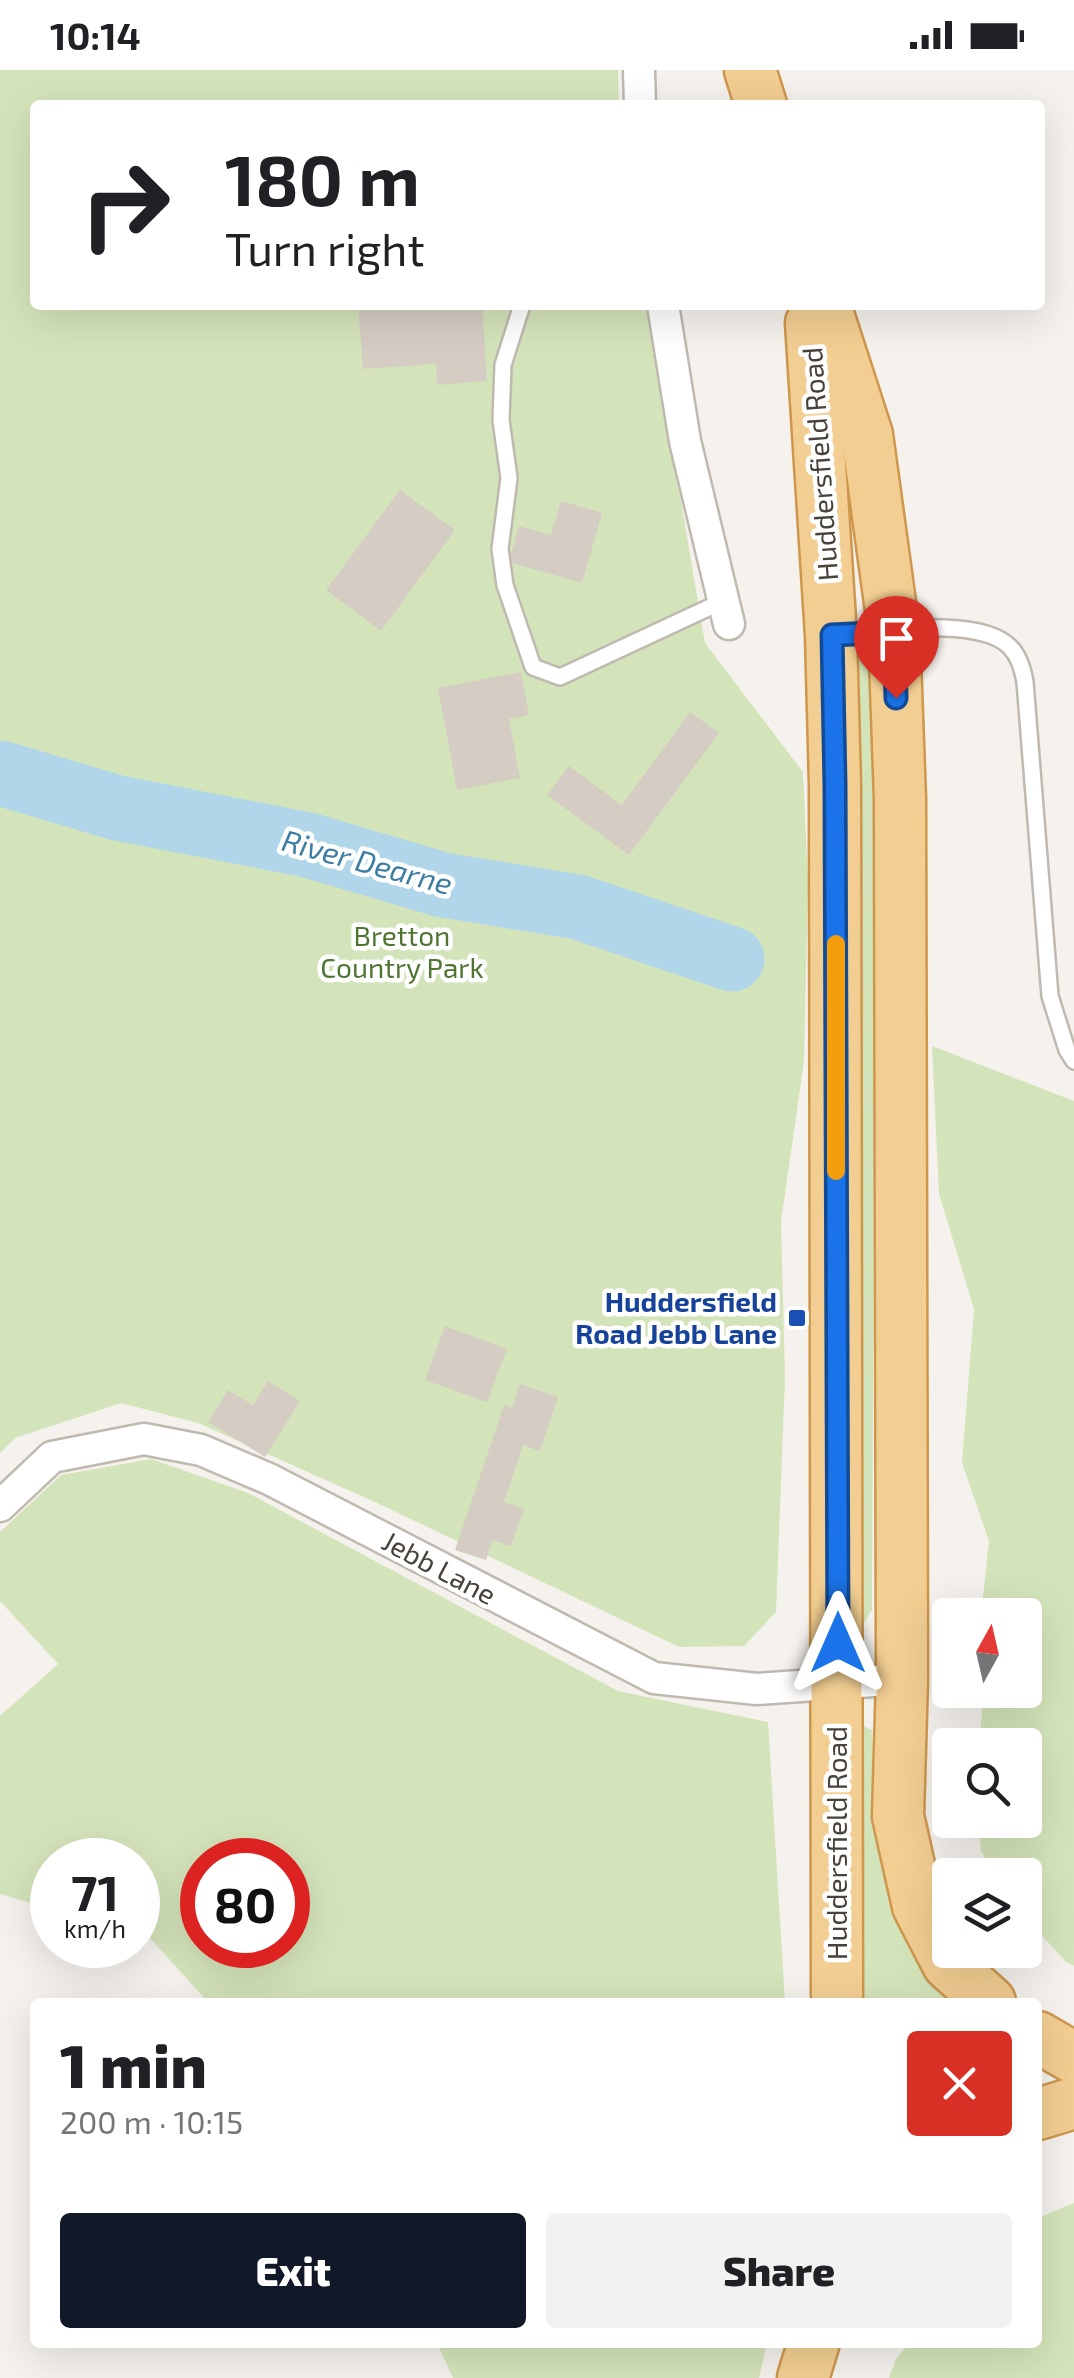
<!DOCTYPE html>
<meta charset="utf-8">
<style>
:root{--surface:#fff;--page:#f2f2f2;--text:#202124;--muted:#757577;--accent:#111827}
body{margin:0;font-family:"Exo 2",sans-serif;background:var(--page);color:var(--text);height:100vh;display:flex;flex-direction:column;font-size:38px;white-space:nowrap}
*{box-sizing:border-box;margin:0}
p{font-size:32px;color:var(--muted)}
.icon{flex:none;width:55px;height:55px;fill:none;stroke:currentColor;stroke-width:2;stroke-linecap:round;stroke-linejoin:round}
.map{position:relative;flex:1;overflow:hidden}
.side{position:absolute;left:30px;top:1928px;width:1012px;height:350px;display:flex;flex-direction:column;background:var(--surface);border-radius:10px;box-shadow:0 10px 40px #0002}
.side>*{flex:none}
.banner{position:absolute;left:30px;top:30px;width:1015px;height:210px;border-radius:10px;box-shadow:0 10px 40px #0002;background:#fff;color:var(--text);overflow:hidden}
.needle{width:65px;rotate:8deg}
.fabs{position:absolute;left:932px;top:1528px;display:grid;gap:20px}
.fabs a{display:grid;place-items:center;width:110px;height:110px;border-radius:10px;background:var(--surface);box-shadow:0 10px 40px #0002;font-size:50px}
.speed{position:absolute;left:30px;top:1768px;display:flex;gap:20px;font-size:50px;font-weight:700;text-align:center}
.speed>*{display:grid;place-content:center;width:130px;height:130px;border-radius:50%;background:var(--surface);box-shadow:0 10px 40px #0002;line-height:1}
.speed small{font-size:25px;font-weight:400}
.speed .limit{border:15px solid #d22;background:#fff;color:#111}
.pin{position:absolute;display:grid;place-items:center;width:85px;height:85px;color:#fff;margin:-102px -42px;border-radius:50% 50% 50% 0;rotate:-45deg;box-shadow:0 0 10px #0007}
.pin .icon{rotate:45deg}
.me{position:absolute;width:110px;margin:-55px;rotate:0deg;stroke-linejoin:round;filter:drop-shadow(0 0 8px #0008)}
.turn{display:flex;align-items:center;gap:35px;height:210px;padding:0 30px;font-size:45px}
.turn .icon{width:130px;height:130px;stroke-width:2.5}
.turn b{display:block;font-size:70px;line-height:85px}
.round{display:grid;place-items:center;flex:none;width:105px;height:105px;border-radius:10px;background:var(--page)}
.head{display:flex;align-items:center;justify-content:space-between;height:170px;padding:0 30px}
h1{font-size:60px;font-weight:800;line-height:75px}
.cta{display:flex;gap:20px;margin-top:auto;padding:20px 30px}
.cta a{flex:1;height:115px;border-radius:10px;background:var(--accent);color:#fff;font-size:40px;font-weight:800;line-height:115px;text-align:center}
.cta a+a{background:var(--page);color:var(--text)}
.status{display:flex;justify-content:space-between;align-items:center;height:70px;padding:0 50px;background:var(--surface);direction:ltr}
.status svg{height:28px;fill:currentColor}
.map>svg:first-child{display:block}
.green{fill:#d4e4ba;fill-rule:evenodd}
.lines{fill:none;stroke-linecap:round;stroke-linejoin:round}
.river{stroke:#b1d6ea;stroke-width:65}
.building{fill:#d5cdc3}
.service-casing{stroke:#c0b9b0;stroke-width:20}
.minor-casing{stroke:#c0b9b0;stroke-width:35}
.trunk-casing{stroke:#ce974d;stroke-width:55}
.service{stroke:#fff;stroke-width:15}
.minor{stroke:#fff;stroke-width:30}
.trunk{stroke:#f2ce92;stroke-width:50}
.route-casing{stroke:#114b97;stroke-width:25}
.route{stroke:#1a73e8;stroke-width:18}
.slow{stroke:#f59e0b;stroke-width:18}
.transit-dot{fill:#1a4fb4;stroke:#fff;stroke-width:4}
.labels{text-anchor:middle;stroke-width:9;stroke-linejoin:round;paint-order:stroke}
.street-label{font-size:28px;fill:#49423b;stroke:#fff}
.park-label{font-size:28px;fill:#507533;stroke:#fff}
.transit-label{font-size:28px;font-weight:bold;fill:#164399;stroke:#fff;text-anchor:end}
.water-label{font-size:30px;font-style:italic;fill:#3c7da3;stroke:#fff}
</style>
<div class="status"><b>10:14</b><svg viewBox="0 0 49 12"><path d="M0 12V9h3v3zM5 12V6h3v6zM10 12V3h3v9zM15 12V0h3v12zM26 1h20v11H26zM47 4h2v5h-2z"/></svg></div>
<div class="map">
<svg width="1074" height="2308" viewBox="0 0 1074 2308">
<rect width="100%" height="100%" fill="#f5f2ed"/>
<g class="green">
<path d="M0,0H618L619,35H35V235H648L705,573L803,702L808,811L804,992L781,1151L785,1308L776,1542L744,1576L679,1577L375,1432L198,1353L121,1333L15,1368L0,1383Z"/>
<path d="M856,586L872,592L875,809L872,1540L853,1570Z"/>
<path d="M932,976L1074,1031V1896L1066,1892L1025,1847V1805H995L981,1781L978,1750H1025V1675H978L982,1646L981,1620H1025V1545H981L989,1471L962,1393L974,1239L939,1124Z"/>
<path d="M151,1389L248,1423L618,1621L768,1652L785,1932H208L148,1866L138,1862V1790H52V1839L0,1824V1646L58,1594L0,1531V1462L61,1405ZM288,1790V1875H202V1790Z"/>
<path d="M860,1654L872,1660C873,1688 871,1717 874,1744C881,1814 910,1879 954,1932H853Z"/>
<path d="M1074,2133V2308H889L896,2289L909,2273L1038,2272V2148Z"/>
<path d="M437,2273H767L759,2308H453Z"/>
</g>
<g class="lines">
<path class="river" d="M0,703L118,738L308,775L443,815L578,837L732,889"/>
</g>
<g class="building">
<path d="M358,235H482L487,311L437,315L436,294L363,299Z"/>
<path d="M400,420L455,460L381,561L326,520Z"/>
<path d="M561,431L602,443L582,513L509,492L519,456L551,465Z"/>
<path d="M521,602L529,645L509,649L520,708L457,720L438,618Z"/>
<path d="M690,642L719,663L629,785L547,725L569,696L622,735Z"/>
<path d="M445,1256L507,1279L487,1332L425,1310Z"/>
<path d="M268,1311L300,1331L265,1387L208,1352L228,1320L253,1335Z"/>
<path d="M520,1314L558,1327L540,1381L523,1375L504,1432L524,1439L511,1476L493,1470L486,1490L455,1480L504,1335L512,1338Z"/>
</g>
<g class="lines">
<defs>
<g id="service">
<path d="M522,235L503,295L501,350L509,408L500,479L505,515L533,597L560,607L723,531"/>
<path d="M835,565C878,562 979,545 1010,577C1019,586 1023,600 1025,612L1050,926L1067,980L1074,991"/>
</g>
<g id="minor">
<path d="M639,0L640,35"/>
<path d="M663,235L685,371L729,554"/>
<path d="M0,1436L52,1387L144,1369L201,1380L269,1409L654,1608L757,1619L902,1609"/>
</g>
<g id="trunk">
<path d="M750,0L761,35"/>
<path d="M825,235L867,365L894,562L900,729L902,1609L898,1746L918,1836L948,1894L990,1932"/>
<path d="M811,253L831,565L835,715L837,1932"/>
<path d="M1038,1967L1074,1988"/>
<path d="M1038,2044L1074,2033"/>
<path d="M803,2308L814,2272"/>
</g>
</defs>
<use href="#service" class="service-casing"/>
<use href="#minor" class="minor-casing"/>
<use href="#trunk" class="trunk-casing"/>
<use href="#service" class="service"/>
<use href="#minor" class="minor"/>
<use href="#trunk" class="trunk"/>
</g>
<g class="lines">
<defs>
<path id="route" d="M838,1573L835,715L832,565L894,562L896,628"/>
</defs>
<use href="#route" class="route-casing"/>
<use href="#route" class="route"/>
<path class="slow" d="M836,874V1101"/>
</g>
<rect class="transit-dot" x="787" y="1238" width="20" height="20" rx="5"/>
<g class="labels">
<g class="street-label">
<text transform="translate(820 394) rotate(-94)" y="10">Huddersfield Road</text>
<text transform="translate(439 1498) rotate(28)" y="10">Jebb Lane</text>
<text transform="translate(837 1773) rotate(-90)" y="10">Huddersfield Road</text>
</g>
<g class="park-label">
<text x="402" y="876">Bretton<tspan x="402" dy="32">Country Park</tspan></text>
</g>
<g class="transit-label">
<text x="777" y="1242">Huddersfield<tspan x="777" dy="32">Road Jebb Lane</tspan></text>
</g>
<g class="water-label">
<text transform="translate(367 793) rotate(15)" y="10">River Dearne</text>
</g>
</g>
</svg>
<div class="fabs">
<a><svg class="needle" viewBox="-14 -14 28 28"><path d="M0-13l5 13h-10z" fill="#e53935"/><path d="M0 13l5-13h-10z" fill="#757577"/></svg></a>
<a><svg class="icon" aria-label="search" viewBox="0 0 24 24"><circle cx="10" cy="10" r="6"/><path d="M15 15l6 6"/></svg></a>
<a><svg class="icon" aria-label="layers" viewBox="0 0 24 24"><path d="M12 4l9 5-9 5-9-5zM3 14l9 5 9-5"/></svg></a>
</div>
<div class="speed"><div>71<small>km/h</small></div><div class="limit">80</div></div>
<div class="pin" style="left:896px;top:628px;background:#d93025"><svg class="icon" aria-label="arrive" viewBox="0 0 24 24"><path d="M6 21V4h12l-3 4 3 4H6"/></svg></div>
<svg class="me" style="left:838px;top:1573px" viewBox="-20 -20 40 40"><path d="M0-17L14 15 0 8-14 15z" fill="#1a73e8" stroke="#fff" stroke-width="4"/></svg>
<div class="banner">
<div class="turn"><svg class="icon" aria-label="right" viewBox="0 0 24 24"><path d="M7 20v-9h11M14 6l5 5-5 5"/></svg><div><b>180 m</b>Turn right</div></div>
</div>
<section class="side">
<div class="head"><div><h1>1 min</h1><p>200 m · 10:15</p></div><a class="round" style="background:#d93025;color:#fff"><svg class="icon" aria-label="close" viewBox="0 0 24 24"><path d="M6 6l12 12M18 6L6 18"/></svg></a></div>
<div class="cta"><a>Exit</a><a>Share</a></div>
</section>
</div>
